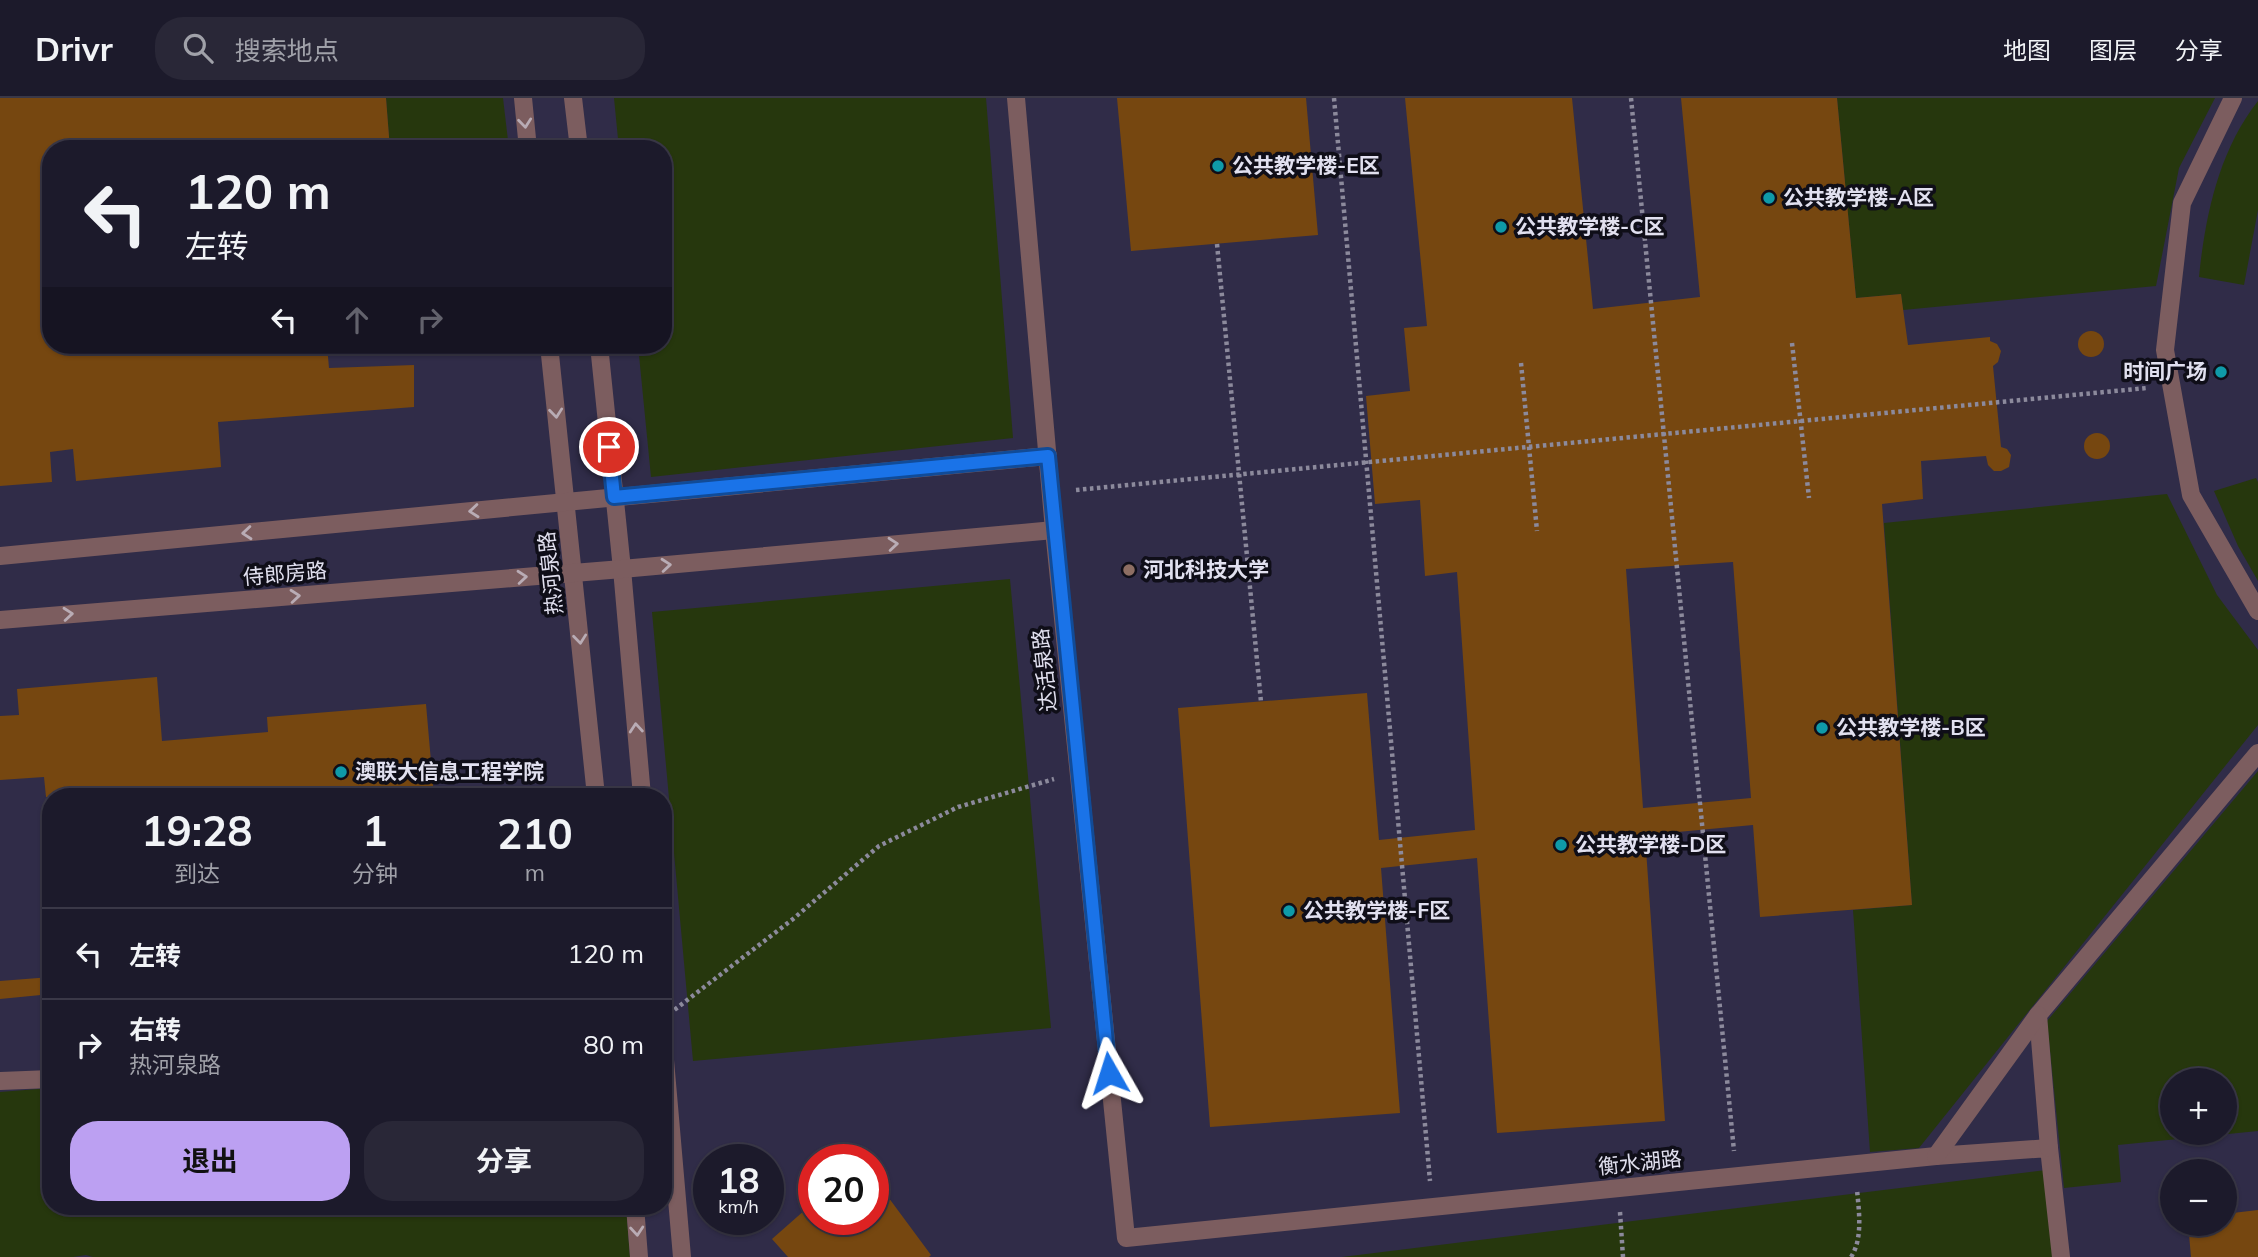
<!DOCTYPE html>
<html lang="zh">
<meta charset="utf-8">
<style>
:root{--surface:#1c1a2b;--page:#292737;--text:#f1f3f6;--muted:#a0a1a9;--line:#3a3847;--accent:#bca0f2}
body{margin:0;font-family:Mulish,"Noto Sans SC",sans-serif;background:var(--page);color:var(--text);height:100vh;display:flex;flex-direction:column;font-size:26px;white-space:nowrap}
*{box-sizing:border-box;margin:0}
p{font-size:23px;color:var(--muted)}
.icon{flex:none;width:38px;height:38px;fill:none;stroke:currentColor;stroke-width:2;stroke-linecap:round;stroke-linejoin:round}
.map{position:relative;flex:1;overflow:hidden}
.side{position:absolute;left:42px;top:690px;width:630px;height:427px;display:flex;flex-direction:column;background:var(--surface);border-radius:28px;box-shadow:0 2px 5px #0004,0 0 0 2px var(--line)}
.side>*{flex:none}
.banner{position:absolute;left:42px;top:42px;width:630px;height:214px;border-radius:28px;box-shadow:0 2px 5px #0004,0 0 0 2px var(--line);background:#1c1a2b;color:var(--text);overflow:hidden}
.tools{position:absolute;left:2160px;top:970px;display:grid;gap:14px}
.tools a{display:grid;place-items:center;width:77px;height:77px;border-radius:50%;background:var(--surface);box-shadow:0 2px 5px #0004,0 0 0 2px var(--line);font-size:35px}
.speed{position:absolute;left:693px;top:1046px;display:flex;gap:14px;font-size:35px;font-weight:700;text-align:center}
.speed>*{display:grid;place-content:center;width:91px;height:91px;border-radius:50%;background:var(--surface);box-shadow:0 2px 5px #0004,0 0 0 2px var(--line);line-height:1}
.speed small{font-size:18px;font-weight:400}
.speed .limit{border:10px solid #d22;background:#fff;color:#111}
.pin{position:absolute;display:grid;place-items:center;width:60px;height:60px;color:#fff;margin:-30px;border:4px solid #fff;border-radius:50%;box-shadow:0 2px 7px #0007}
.me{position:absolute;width:77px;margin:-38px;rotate:354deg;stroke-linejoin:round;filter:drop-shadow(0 0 5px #0008)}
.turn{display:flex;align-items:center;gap:24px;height:147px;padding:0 28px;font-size:32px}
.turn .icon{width:91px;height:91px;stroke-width:2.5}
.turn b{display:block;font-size:49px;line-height:60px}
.lanes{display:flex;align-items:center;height:66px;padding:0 28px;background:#0003;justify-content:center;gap:35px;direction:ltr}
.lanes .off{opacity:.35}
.eta{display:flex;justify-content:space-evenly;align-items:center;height:119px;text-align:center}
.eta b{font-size:42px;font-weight:700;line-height:49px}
.button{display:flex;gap:14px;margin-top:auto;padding:14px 28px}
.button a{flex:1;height:80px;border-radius:28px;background:var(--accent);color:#111;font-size:28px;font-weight:700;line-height:80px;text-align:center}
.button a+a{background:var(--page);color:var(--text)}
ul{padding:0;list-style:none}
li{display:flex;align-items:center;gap:21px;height:91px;padding:0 28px;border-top:2px solid var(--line)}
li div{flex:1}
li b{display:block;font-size:26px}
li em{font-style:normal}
header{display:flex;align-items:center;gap:42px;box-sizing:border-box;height:98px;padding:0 35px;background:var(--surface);border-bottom:2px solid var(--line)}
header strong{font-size:33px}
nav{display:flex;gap:38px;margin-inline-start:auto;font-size:24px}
.search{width:490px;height:63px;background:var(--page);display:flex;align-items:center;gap:18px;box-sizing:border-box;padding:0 24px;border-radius:28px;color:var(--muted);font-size:26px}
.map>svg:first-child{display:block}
.built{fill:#302c48;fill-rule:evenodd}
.green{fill:#26370d;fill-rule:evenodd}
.building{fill:#764710;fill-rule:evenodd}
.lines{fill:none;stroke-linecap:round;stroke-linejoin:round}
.path{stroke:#8c8a9c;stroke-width:4.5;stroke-dasharray:3.5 3.5;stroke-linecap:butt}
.lane{stroke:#7c5d5f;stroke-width:18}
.oneway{stroke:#b9acb5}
.route-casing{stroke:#114b97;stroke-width:18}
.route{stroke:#1a73e8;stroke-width:12}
.culture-dot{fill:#0f9aa8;stroke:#0f0e18;stroke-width:2.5}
.education-dot{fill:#8d6e63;stroke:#0f0e18;stroke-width:2.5}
.labels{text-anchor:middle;stroke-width:7;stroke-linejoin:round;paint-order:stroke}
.poi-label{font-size:21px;font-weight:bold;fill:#e1e0ef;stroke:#0f0e18;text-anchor:start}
.street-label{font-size:21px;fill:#e1e0ef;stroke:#0f0e18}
</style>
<header>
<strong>Drivr</strong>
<div class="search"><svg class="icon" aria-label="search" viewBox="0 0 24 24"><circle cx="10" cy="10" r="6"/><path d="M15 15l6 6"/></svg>搜索地点</div>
<nav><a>地图</a><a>图层</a><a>分享</a></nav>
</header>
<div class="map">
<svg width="2258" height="1159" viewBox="0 0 2258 1159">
<rect width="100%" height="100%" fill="#262339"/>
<path class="built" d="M0,0H2258V1159H0ZM51,51H663V247H51ZM51,698H663V1108H51ZM2172,982H2224V1034H2172ZM709,1062H768V1122H709ZM814,1062H873V1122H814ZM2172,1073H2224V1125H2172Z"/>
<g class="green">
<path d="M386,0H503L509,51H390Z"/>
<path d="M614,0H986L1013,340L651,379L638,247H663V51H619Z"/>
<path d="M1837,0H2215L2179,70L2156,188L1903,212L1901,196L1856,200Z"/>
<path d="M2258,3V112L2244,187L2199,179C2205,118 2219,52 2258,3Z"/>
<path d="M2256,380L2258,384V483L2238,448L2214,393Z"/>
<path d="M2167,396L2217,497L2258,552V627L1919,1050L1870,1054L1853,812L1912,807L1884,425Z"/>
<path d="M1010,481L1051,930L693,963L652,514Z"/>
<path d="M2258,673V1033L2118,1047L2121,1084L2064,1090L2047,923ZM2172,982H2224V1034H2172Z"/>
<path d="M51,990V1108H626L630,1159H93L86,1157L73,1159H0V994Z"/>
<path d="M2046,1072L2054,1159H1342Z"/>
</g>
<g class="building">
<path d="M0,0H386L390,51H51V247H327L329,270L414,267V309L218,324L221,369L76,383L73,351L50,354L52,384L0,388Z"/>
<path d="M1117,0H1306L1318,137L1131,153Z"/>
<path d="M1405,0H1572L1593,211L1700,199L1681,0H1837L1856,200L1901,196L1908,247L1990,239V243L1997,246L2001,253L1998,264L1993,268L2001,349L2007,351L2011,357L2009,369L2001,373H1994L1988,367L1986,358L1921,363L1923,401L1882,406L1912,807L1760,819L1753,727L1645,737L1665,1023L1497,1035L1477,760L1381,770L1400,1015L1210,1029L1178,610L1367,595L1379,742L1475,732L1457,474L1425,478L1420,402L1375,406L1366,298L1410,293L1404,230L1427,228ZM1733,464L1751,700L1643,710L1626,471Z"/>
<circle cx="2091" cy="246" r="13"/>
<circle cx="2097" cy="348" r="13"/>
<path d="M157,579L162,643L268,634L267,619L426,606L434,698H281V695L246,698L46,699L44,679L0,682V618L19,617L17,591Z"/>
<path d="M51,879V896L0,901V883Z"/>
<path d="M873,1083L877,1084L931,1157L929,1159H788L772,1141L814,1104V1122H873Z"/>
<path d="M2258,1112V1159H2191L2188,1125H2224V1116Z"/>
</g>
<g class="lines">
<g class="path">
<path d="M1334,0L1430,1083"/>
<path d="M1631,0L1734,1053"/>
<path d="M1217,146L1261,604"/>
<path d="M1792,245L1809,400"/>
<path d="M1521,265L1537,433"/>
<path d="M1076,392L2147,290"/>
<path d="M669,916L793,821L879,748L958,709L1054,681"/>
<path d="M1620,1114L1623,1159"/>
<path d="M1851,1159C1863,1141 1859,1113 1857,1092"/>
</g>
<g class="lane">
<path d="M523,0L528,51"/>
<path d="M573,0L579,51"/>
<path d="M1016,0L1054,432L1126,1140L1936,1058L2049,1050L2061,1159"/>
<path d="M2233,0L2182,105L2165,252L2191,397L2258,513"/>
<path d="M549,247L596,698"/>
<path d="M599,247L622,471L642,698"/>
<path d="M0,458L1048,358"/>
<path d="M0,522L622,471L1054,432"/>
<path d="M663,939L682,1159"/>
<path d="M0,983L51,981"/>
<path d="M2049,1050L2038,917L2258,655"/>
<path d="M1936,1058L2038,917"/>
<path d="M635,1108L639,1159"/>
</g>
</g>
<defs><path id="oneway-chevron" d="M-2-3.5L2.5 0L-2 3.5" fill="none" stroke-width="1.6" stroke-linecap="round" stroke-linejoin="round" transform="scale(1.75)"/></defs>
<g class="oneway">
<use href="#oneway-chevron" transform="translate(525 25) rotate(84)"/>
<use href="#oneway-chevron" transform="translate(556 315) rotate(84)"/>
<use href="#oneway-chevron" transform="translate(474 413) rotate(175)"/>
<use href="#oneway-chevron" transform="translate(247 435) rotate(175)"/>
<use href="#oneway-chevron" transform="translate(893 446) rotate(-5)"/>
<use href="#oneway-chevron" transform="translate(666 467) rotate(-5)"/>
<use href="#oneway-chevron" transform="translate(522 479) rotate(-5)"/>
<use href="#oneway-chevron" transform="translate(295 498) rotate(-5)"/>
<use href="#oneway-chevron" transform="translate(68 516) rotate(-5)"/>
<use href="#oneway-chevron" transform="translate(580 541) rotate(84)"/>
<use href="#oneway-chevron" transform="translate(636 630) rotate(-95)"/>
<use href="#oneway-chevron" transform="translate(637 1133) rotate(85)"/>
</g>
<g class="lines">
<defs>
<path id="route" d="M609,349L614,399L1048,358L1109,975"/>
</defs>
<use href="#route" class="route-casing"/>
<use href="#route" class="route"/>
</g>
<g class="culture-dot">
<circle cx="1218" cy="68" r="7"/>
<circle cx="1769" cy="100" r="7"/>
<circle cx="1501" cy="129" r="7"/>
<circle cx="2221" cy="274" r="7"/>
<circle cx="1822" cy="630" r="7"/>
<circle cx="341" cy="674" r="7"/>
<circle cx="1561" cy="747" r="7"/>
<circle cx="1289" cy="813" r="7"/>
</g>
<circle class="education-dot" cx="1129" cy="472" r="7"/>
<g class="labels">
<g class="poi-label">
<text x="1232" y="75">公共教学楼-E区</text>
<text x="1783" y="107">公共教学楼-A区</text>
<text x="1515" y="136">公共教学楼-C区</text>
<text x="2207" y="281" text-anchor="end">时间广场</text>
<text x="1143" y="479">河北科技大学</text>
<text x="1836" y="637">公共教学楼-B区</text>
<text x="355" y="681">澳联大信息工程学院</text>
<text x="1575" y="754">公共教学楼-D区</text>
<text x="1303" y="820">公共教学楼-F区</text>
</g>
<g class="street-label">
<text transform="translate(551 475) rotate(-96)" y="7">热河泉路</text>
<text transform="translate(285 476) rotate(-5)" y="7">侍郎房路</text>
<text transform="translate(1045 572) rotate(-96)" y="7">达活泉路</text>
<text transform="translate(1640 1065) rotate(-6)" y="7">衡水湖路</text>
</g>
</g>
</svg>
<div class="tools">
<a>+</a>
<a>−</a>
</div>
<div class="speed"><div>18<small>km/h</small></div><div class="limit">20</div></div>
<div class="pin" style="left:609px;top:349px;background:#d93025"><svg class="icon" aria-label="arrive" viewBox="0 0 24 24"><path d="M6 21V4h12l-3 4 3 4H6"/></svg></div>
<svg class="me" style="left:1109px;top:975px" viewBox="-20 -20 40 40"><path d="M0-17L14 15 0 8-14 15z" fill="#1a73e8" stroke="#fff" stroke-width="4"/></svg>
<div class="banner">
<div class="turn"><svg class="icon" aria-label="left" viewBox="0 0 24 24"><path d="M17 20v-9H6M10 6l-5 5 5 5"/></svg><div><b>120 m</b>左转</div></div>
<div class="lanes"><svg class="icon" aria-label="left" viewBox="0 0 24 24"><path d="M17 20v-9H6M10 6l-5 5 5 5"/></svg><svg class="icon off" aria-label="ahead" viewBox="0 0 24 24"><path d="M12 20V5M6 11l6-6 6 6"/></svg><svg class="icon off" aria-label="right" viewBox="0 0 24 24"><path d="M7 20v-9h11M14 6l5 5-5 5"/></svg></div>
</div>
<section class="side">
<div class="eta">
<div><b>19:28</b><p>到达</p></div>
<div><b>1</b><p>分钟</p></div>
<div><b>210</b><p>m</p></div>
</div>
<ul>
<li><svg class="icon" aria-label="left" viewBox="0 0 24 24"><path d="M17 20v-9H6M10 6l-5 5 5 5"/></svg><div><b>左转</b></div><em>120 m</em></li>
<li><svg class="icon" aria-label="right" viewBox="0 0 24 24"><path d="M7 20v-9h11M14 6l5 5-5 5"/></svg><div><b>右转</b><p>热河泉路</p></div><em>80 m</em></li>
</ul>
<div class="button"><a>退出</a><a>分享</a></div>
</section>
</div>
